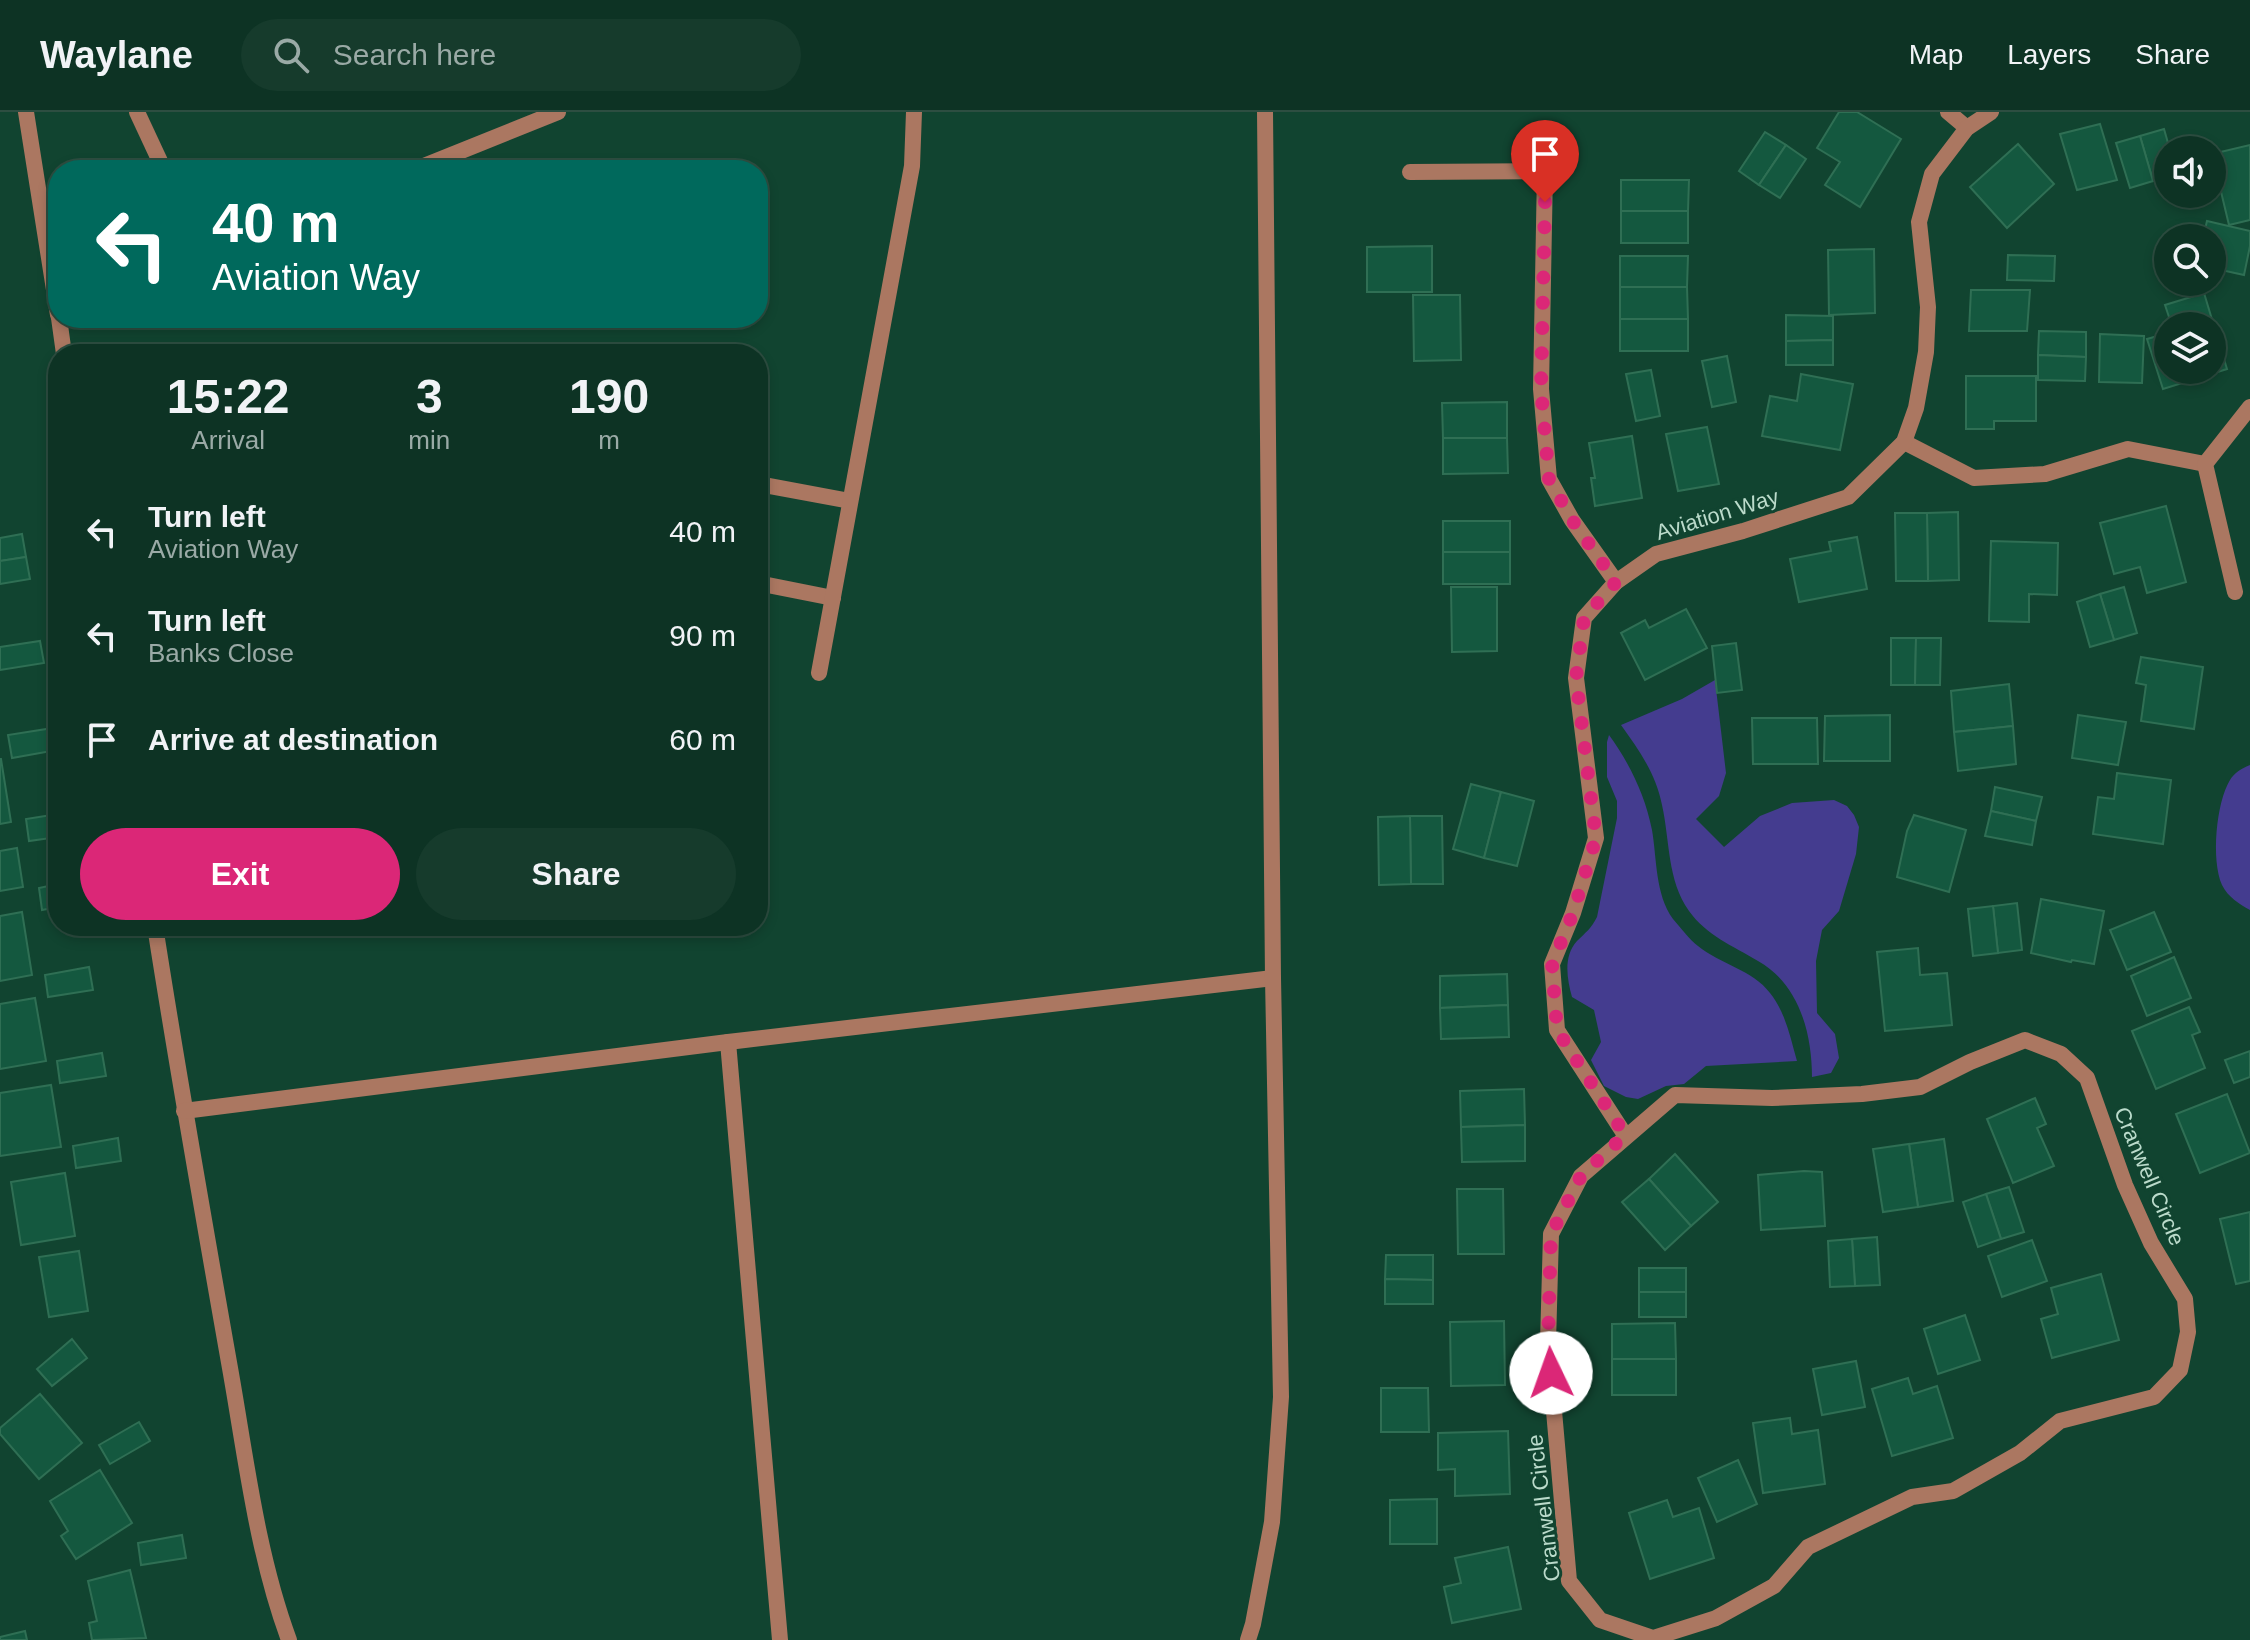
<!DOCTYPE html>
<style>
:root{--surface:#0d3324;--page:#163b2c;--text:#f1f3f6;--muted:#9aaaa6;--line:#2d4e41;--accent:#db2777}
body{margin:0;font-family:Arial,sans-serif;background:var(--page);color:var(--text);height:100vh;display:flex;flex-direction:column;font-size:30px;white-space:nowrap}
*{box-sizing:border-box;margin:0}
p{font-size:26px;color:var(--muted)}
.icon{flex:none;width:44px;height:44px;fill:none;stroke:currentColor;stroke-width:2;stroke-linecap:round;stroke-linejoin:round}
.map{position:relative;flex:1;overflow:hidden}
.panel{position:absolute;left:48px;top:232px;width:720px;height:592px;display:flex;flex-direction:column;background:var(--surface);border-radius:32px;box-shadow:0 4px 12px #0003,0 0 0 2px var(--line)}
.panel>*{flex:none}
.banner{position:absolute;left:48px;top:48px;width:720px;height:168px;border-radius:32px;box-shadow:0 4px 12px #0003,0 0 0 2px var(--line);background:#00695c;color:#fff;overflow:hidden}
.fabs{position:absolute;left:2154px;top:24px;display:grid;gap:16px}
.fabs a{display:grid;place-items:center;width:72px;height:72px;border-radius:50%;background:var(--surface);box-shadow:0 4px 12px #0003,0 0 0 2px var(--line);font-size:40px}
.pin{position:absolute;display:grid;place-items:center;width:68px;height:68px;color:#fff;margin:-82px -34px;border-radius:50% 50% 50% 0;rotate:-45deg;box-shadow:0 0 8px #0007}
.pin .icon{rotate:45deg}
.me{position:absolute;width:88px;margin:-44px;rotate:357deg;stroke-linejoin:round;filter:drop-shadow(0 0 6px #0008)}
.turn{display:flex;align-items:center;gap:28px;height:168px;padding:0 32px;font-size:36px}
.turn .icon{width:104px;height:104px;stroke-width:2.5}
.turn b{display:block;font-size:56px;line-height:68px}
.eta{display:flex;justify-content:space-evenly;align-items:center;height:136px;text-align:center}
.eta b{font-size:48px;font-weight:700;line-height:56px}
.primary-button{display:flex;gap:16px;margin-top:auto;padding:16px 32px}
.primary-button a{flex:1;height:92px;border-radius:48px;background:var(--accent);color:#fff;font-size:32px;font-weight:700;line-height:92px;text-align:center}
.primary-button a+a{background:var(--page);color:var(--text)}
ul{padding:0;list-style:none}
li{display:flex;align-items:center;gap:24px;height:104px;padding:0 32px}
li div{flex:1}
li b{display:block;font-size:30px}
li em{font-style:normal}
header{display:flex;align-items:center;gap:48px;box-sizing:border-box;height:112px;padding:0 40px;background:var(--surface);border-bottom:2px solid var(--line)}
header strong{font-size:38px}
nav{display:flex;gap:44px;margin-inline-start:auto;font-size:28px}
.search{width:560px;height:72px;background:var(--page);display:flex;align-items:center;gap:20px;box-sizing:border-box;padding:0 28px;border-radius:44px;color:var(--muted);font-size:30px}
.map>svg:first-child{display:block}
.green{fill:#443c8f}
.building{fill:#14583f;stroke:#2f6f54;stroke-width:2}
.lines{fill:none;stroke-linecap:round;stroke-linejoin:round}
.service{stroke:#ab7761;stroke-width:16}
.minor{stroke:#ab7761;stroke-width:16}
.route{stroke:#db2777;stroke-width:14;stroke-dasharray:0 25.2}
.labels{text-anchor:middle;stroke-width:6;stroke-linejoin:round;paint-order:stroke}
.street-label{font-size:22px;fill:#bbdbcb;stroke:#114430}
</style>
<header>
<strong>Waylane</strong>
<div class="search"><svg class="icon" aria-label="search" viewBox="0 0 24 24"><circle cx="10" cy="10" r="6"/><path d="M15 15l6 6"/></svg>Search here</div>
<nav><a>Map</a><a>Layers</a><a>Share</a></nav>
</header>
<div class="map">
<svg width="2250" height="1528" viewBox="0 0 2250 1528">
<rect width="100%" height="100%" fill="#114430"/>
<g class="green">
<path d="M1715,568L1726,661L1719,684L1696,707L1724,735L1760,704L1792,691L1834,688L1847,694L1854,703L1859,715L1856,742L1839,799L1822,818L1816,849L1817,901L1835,922L1839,946L1831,961L1812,965C1812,921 1799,872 1758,849C1733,834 1706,823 1689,799C1667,768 1670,729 1662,693C1656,662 1639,638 1621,613L1682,587Z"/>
<path d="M1609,623C1630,652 1645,683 1652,718C1657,747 1655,782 1673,807C1680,815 1690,828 1698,834C1720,852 1753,858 1770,881C1786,901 1790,925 1797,949L1706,954L1684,972L1666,974L1638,987L1626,985L1604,974L1591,948L1601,930L1594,898L1572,885C1567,867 1563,844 1577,829C1586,820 1591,817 1597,805L1617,706V689L1607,665V630Z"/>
<path d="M2250,653V798C2239,792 2228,785 2222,773C2211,748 2216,691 2230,668C2234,661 2242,656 2250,653Z"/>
</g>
<g class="building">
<path d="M1839,0H1857L1901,27L1860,95L1825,73L1840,50L1817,36Z"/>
<path d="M2100,12L2117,68L2077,78L2060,22Z"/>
<path d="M2164,17L2170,38H2168V65L2153,69L2140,24Z"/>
<path d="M1765,20L1786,33L1759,73L1739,59Z"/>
<path d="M2140,24L2153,69L2130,76L2116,31Z"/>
<path d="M2018,32L2054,72L2007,116L1970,75Z"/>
<path d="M1786,33L1806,47L1780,86L1759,73Z"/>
<path d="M2250,33V108L2229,113L2212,42Z"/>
<path d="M1621,68H1689L1688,99H1621Z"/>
<rect x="1621" y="99" width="67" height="32"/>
<path d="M2207,109L2250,119V134L2244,163L2212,156V126H2203Z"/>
<path d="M1432,134V180H1367V135Z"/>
<path d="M1874,137L1875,201L1829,203L1828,138Z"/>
<path d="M2008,143L2055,144L2054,169L2007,168Z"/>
<path d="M1620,144H1688L1687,175H1620Z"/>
<path d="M1620,175H1687L1688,207H1620Z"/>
<path d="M1971,178H2030L2027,219H1969Z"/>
<path d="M2204,181L2227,257L2163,277L2147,227L2168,221V258H2212V214H2172L2165,193Z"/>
<path d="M1413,183H1460L1461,248L1414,249Z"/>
<path d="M1786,203L1833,204V228L1786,229Z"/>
<rect x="1620" y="207" width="68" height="32"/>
<path d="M2039,219L2086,220V245L2038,243Z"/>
<path d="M2100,222L2144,224L2142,271L2099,270Z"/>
<path d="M1833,228V253H1786V229Z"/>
<path d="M2038,243L2086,245L2085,269L2038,268Z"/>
<path d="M1727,244L1736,290L1712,295L1702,249Z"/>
<path d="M1651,258L1660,304L1636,309L1626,262Z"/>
<path d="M1801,262L1853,272L1840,338L1762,324L1770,284L1797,289Z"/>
<path d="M1966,264H2036V309H1994V317H1966Z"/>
<path d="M1507,290V326H1443L1442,291Z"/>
<path d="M1707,315L1719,372L1678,379L1666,322Z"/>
<path d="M1632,324L1642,386L1595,394L1591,366H1595L1589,331Z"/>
<path d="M1443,326H1507L1508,361L1443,362Z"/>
<path d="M2166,394L2186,470L2147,481L2140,455L2114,462L2100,411Z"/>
<path d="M1958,400L1959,468L1928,469L1927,401Z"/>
<path d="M1895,401H1927L1928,469H1896Z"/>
<rect x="1443" y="409" width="67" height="31"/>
<path d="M22,422L26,445L0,449V426Z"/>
<path d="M1857,425L1867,477L1799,490L1790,447L1831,439L1829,430Z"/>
<path d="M1991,429L2058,431L2057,483L2029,482V510L1989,509Z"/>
<rect x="1443" y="440" width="67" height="32"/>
<path d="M26,445L30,467L0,472V449Z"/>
<path d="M1451,475H1497V539L1452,540Z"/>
<path d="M2124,475L2137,521L2114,528L2100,482Z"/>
<path d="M2100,482L2114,528L2090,535L2077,490Z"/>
<path d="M1686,497L1707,536L1645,568L1621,521L1645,508L1649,516Z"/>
<path d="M1891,526H1916L1915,573H1891Z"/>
<path d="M1916,526H1941L1940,573H1915Z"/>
<path d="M40,529L44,551L0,558V535Z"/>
<path d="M1736,531L1742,578L1717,581L1712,534Z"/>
<path d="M2141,545L2203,555L2194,617L2141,609L2146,573L2136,571Z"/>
<path d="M2009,572L2013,614L1954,620L1951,579Z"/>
<path d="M1890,603V649H1824L1825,604Z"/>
<path d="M2078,603L2126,610L2118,653L2072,646Z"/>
<path d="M1752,606H1817L1818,652H1753Z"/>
<path d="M2013,614L2016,652L1958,659L1954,620Z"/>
<path d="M53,616L57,638L12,646L8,623Z"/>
<path d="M1,647L11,710L0,712V647Z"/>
<path d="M2117,661L2171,668L2163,732L2093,722L2098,685L2114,687Z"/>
<path d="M1471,672L1501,680L1484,746L1453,737Z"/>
<path d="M1995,675L2042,685L2036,709L1991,699Z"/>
<path d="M1501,680L1534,689L1517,754L1484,746Z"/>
<path d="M1991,699L2036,709L2032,733L1985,724Z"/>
<path d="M58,702V725L29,729L26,707Z"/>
<path d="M1914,703L1966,718L1949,780L1897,765L1907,719Z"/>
<path d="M1410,704H1442L1443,772H1411Z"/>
<path d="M1410,704L1411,772L1379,773L1378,705Z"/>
<path d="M17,736L23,775L0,779V739Z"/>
<path d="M58,772V795L42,798L39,776Z"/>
<path d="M2041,787L2104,799L2094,852L2072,848L2071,850L2031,841Z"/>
<path d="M2017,791L2022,838L1998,841L1993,794Z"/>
<path d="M1993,794L1998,841L1973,844L1968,797Z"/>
<path d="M22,800L32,863L0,869V804Z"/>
<path d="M2154,800L2171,840L2127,858L2110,818Z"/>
<path d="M1918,836L1920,863L1947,861L1952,913L1885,919L1877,840Z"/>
<path d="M2174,845L2191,886L2147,904L2131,864Z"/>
<path d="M89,855L93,878L48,885L45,863Z"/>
<path d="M1507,862L1508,893L1440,896V864Z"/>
<path d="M35,886L46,949L0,957V892Z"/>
<path d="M1508,893L1509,925L1441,927L1440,896Z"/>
<path d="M2189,895L2200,920L2192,923L2205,956L2156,977L2132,919Z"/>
<path d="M2250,939V965L2234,971L2225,948Z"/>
<path d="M102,941L106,964L60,971L57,949Z"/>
<path d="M51,973L61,1035L0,1044V981Z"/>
<path d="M1524,977L1525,1013L1461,1015L1460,979Z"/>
<path d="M2227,982L2250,1041L2200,1061L2176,1002Z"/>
<path d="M2035,986L2046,1012L2037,1016L2054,1054L2013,1071L1987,1007Z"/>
<path d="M1525,1013V1049L1462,1050L1461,1015Z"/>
<path d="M118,1026L121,1049L76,1056L73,1034Z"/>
<path d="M1944,1027L1953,1089L1918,1095L1909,1032Z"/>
<path d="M1909,1032L1918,1095L1883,1100L1873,1037Z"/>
<path d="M1675,1042L1718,1090L1691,1114L1649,1067Z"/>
<path d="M1804,1059L1822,1060L1825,1114L1761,1118L1758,1063Z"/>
<path d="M65,1061L75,1124L21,1133L11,1070Z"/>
<path d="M1649,1067L1691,1114L1665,1138L1622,1090Z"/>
<path d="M2009,1075L2024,1120L2001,1127L1986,1082Z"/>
<path d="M1457,1077H1503L1504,1142H1458Z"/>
<path d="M1986,1082L2001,1127L1978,1135L1963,1090Z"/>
<path d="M2250,1100V1169L2236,1172L2220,1107Z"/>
<path d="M1877,1125L1880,1173L1855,1174L1852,1127Z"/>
<path d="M1852,1127L1855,1174L1830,1175L1828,1129Z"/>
<path d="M2032,1128L2047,1169L2002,1185L1988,1144Z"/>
<path d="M79,1139L88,1199L49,1205L39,1145Z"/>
<path d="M1386,1143H1433V1168L1385,1167Z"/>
<rect x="1639" y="1156" width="47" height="24"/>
<path d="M2101,1162L2119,1228L2052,1246L2041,1207L2058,1202L2051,1176Z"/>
<path d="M1385,1167L1433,1168V1192H1385Z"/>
<rect x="1639" y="1180" width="47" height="25"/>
<path d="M1965,1203L1980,1248L1938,1262L1924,1217Z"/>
<path d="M1504,1209L1505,1273L1451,1274L1450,1210Z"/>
<path d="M1675,1211L1676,1247H1612V1212Z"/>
<path d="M72,1227L87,1246L52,1274L37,1257Z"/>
<rect x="1612" y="1247" width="64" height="36"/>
<path d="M1856,1249L1865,1295L1822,1303L1813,1257Z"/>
<path d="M1908,1266L1913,1282L1937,1274L1953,1326L1892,1344L1872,1277Z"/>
<path d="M1381,1276H1428L1429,1320H1381Z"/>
<path d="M40,1282L82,1331L39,1367L0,1322V1316Z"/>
<path d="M1790,1306L1792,1322L1818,1318L1825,1372L1763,1381L1753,1311Z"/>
<path d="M139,1310L150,1329L110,1352L99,1333Z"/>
<path d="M1508,1319L1510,1382L1455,1384V1357L1438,1358V1321Z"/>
<path d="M1738,1348L1757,1392L1717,1410L1698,1366Z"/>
<path d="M100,1358L132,1411L76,1447L61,1424L68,1419L50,1389Z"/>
<path d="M1437,1387V1432H1390V1388Z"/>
<path d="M1667,1388L1673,1405L1699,1396L1714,1446L1650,1467L1629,1401Z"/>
<path d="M182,1423L186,1446L141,1453L138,1431Z"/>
<path d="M1508,1435L1521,1497L1452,1511L1444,1475L1461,1471L1455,1446Z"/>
<path d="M130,1458L146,1526L92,1528L89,1511L97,1509L88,1469Z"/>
<path d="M25,1519L27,1528H0V1525Z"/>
</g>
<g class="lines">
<g class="service">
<path d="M26,0L58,203"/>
<path d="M137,0L164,58"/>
<path d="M414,58L558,0"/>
<path d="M59,206L64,242"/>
<path d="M758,372L850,389"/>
<path d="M758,471L833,486"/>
<path d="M819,561L912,54L914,0"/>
<path d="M155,814C178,962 204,1109 230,1256C246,1346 257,1442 289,1528"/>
<path d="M728,930L780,1528"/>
<path d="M184,999L728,930L1273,866"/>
<path d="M1248,1528L1253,1512L1272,1410L1281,1285L1273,866L1265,0"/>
</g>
<g class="minor">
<path d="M1948,0L1967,16"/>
<path d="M1410,60L1545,59L1541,277L1549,367L1572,408L1616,470"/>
<path d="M1904,330L1974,366L2045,362L2128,337L2205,352"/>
<path d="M2235,480L2205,352L2250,295"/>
<path d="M2025,928L2061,942L2087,966L2125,1073L2151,1131L2185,1187L2188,1220L2180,1258L2154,1285L2060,1309L2020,1341L1953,1379L1912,1385L1808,1435L1774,1474L1716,1506L1653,1526L1600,1508L1569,1469L1548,1231L1551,1122L1581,1064L1675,983L1772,986L1862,982L1920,975L1970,950Z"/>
<path d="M1625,1023L1557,918L1552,852L1573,801L1596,726L1576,566L1584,506L1616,470L1656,442L1743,419L1848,385L1904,330L1916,296L1926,240L1928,195L1919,110L1932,62L1967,16L1991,0"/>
</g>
</g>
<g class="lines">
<path class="route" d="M1545,90L1541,277L1549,367L1572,408L1616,470L1584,506L1576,566L1596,726L1573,801L1552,852L1557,918L1625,1023L1581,1064L1551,1122L1548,1231L1551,1261"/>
</g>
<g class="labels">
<g class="street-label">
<text transform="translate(1717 402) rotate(-17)" y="8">Aviation Way</text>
<text transform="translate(2150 1064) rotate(67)" y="8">Cranwell Circle</text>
<text transform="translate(1543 1396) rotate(-97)" y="8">Cranwell Circle</text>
</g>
</g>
</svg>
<div class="fabs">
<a><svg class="icon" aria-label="sound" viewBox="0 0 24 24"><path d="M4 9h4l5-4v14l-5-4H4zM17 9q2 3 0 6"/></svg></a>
<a><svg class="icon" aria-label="search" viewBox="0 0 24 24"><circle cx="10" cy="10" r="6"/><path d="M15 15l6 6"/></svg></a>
<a><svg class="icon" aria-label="layers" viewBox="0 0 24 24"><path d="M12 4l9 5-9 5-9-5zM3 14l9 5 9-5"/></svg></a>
</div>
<div class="pin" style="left:1545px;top:90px;background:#d93025"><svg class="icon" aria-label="arrive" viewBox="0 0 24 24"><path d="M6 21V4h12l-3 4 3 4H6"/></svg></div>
<svg class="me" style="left:1551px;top:1261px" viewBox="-20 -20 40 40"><circle r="19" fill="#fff"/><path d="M0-13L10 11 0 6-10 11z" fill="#db2777"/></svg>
<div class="banner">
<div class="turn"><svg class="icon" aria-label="left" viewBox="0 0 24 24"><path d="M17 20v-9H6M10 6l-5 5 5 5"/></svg><div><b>40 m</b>Aviation Way</div></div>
</div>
<section class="panel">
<div class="eta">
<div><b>15:22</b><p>Arrival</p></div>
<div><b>3</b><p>min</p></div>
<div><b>190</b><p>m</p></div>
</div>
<ul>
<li><svg class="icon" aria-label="left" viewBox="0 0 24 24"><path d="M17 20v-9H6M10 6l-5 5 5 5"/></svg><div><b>Turn left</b><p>Aviation Way</p></div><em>40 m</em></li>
<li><svg class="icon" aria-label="left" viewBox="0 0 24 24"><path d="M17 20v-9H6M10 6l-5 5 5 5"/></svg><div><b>Turn left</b><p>Banks Close</p></div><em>90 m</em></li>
<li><svg class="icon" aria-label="arrive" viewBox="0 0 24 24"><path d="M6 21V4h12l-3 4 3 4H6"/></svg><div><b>Arrive at destination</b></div><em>60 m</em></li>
</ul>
<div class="primary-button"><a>Exit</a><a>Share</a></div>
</section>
</div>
